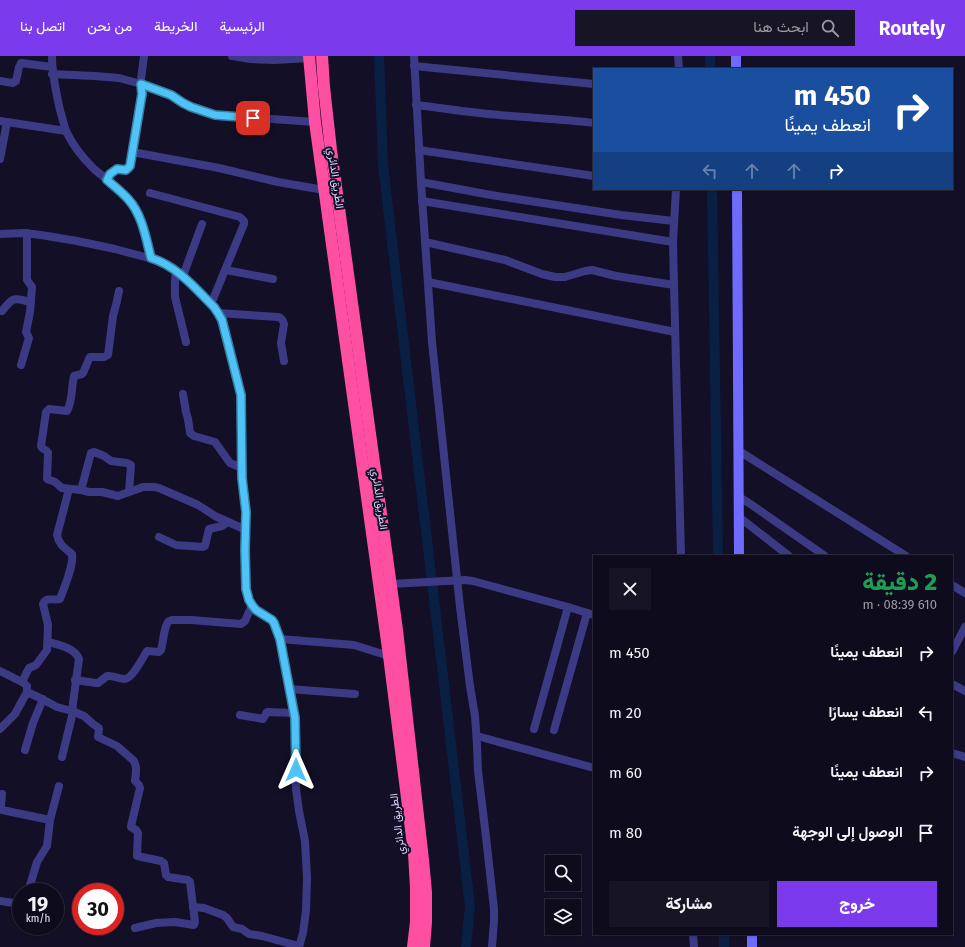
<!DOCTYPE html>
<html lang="ar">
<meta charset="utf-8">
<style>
:root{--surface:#0e0b1c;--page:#171425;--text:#f1f3f6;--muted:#9b9ba3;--line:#2e2b3b;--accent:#7c3aed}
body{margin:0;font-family:"Fira Sans",Vazirmatn,sans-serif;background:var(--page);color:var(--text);direction:rtl;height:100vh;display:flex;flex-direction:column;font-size:15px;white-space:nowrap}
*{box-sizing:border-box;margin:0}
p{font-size:13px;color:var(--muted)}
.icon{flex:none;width:22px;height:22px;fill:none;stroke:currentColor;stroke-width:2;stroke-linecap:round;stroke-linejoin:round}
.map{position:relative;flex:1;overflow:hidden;direction:ltr}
.sheet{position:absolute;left:593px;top:499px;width:360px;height:380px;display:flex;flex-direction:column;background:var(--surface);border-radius:0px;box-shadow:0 1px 3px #0004,0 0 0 1px var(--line);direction:rtl}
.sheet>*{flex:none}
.top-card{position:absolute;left:593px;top:12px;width:360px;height:122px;border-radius:0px;box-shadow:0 1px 3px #0004,0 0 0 1px var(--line);direction:rtl;background:#1a4fa0;color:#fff;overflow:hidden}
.tools{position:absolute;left:545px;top:799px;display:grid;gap:8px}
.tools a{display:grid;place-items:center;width:36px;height:36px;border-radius:0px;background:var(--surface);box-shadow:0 1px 3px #0004,0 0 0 1px var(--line);font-size:20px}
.speed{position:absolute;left:12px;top:827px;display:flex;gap:8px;font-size:20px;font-weight:700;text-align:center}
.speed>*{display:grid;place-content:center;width:52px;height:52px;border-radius:50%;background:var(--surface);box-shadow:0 1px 3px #0004,0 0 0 1px var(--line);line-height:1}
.speed small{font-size:10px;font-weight:400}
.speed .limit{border:6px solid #d22;background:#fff;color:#111}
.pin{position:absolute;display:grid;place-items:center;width:34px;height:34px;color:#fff;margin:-17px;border-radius:8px;box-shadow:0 2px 6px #0006}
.me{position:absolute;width:44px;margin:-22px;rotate:0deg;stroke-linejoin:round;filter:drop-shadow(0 0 3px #0008)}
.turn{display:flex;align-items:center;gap:14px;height:84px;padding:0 16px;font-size:18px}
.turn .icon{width:52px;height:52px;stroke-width:2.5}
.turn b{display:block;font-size:28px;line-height:34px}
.lanes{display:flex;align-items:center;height:38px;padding:0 16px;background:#0003;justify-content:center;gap:20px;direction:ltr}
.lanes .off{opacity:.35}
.round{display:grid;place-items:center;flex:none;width:42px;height:42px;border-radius:0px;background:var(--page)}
.overview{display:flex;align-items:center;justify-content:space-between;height:68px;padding:0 16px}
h1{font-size:24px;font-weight:800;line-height:30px;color:#1e9e55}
.cta{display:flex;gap:8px;margin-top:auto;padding:8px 16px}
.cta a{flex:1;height:46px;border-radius:0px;background:var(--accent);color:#fff;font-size:16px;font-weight:800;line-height:46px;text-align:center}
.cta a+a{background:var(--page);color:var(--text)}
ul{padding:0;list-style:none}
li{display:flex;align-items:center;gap:12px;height:60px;padding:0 16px}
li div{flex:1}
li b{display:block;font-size:15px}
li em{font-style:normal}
header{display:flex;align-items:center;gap:24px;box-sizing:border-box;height:56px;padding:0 20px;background:var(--accent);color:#fff}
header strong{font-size:19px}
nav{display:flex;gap:22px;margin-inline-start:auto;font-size:14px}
.search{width:280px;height:36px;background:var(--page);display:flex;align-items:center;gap:10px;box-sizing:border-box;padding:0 14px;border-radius:0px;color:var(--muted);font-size:15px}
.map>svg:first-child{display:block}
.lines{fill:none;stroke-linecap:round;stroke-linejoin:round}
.canal{stroke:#0a1f44;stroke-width:10}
.street{stroke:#3d3a85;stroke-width:8}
.secondary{stroke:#6f6bff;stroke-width:10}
.highway{stroke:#ff4fa3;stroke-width:12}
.route-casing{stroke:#337fa1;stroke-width:10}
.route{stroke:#4fc3f7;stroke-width:7}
.labels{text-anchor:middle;stroke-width:4;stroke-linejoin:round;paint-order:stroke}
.street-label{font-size:11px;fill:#d9d4ff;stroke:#130f26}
</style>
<header>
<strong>Routely</strong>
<div class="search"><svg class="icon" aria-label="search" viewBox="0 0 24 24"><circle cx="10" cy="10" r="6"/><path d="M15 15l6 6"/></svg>ابحث هنا</div>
<nav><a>الرئيسية</a><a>الخريطة</a><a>من نحن</a><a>اتصل بنا</a></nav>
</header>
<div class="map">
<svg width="965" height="891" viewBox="0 0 965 891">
<rect width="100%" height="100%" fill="#130f26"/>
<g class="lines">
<g class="canal">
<path d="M379,0L383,109L470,850L466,891"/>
<path d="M710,0V13"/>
<path d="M712,133L718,500"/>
<path d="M724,878V891"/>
</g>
<g class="street">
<path d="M52,0C52,19 56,36 60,54C62,61 64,69 66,75C72,88 83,102 93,112C106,124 124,134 133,150C143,165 146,185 151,202"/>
<path d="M232,0L251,3L274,4L309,2"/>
<path d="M414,0L421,126L432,286L460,551L470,630L475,660L477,689L478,715L486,781L494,853V865L492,891"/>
<path d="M678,0L679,13"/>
<path d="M414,10L594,28"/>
<path d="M52,18L94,20L119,22L141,28L171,39L191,51L215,59L315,66"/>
<path d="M0,25L13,27L16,25L19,11L21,7L52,11"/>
<path d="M416,49C443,52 471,57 499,59C530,62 562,63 594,67"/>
<path d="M0,65L66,75"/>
<path d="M419,94L594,120"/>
<path d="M132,96L219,112L278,126L324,134"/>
<path d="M0,103L7,66"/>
<path d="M107,124C113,114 115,113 126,114L130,110L142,38L141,23L144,0"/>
<path d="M421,126L491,139L621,159L674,165"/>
<path d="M676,133L673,186L674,229L681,500"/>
<path d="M150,137L240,161L244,165V168L211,248"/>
<path d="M422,145L673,186"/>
<path d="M0,178L24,177L41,179L77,185L115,193L160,205C176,213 188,224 200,236C207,244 215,251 220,261L239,329L241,339L242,422L246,456L245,494L246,533L249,544L256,554L268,562L274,567L280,583L295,662L296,733L299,755L305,785L307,822L306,854L303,877L299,891"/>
<path d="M425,186L505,204L542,218L555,221H565L585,215L592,214L616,220L674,229"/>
<path d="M226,214L273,223"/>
<path d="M176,215L175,225V241L186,286"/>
<path d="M183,220L202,168"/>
<path d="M428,226L675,276"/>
<path d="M119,235L117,245L113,260L108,299L104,301H90L89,303L83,317L82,318L74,320C71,331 73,345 67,355L49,353L46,356L41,390C42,394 47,393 48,397L47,423L55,426L62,432L81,434L89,436H102L118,440L143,431H154L159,432L198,449L215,460L246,474"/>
<path d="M2,255C14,240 13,242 31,246"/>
<path d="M218,257L278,261C282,262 283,264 284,268L281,287L284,305"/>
<path d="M21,309L29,282L26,276L30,256L32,231L27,224V177"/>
<path d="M183,338L186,356L188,363L190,377L194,380L215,386L230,407L242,412"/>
<path d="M739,395L906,500"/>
<path d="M81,434L91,397L94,396L104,400L111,405L127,407L131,409L129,436"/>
<path d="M739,441L749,447L825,500"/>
<path d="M739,461L789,500"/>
<path d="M159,481L176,489L203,491L205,490L209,473L222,470L228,466"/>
<path d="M390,528L465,524L473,525L568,551L594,559"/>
<path d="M952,529L965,537"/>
<path d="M280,583L354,589L389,600"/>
<path d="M48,586C58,589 74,591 79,603L73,647L72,660L62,701"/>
<path d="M952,596L965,571"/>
<path d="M0,615L24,627L27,630V636L15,658L0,673"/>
<path d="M75,624L96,627H98L107,620H109C114,620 120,623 125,623C133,622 143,601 147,595L159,596L161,594C163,588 164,569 169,565C170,565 171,564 172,564H191L241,568L245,565L252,549"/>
<path d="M22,626L29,612L36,609L47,594L48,569L43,548C47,540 53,545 60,543C64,532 74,509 72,498C65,492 59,489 57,479L69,433"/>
<path d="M952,628L965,635"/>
<path d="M289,633L355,638"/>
<path d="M27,636L40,642L57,651L72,655L84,660L93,668L99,672L98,681L117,690L134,705L136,711V716L135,725L139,729L140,732L131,770V771L136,774L138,777L137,800L161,805L164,807L166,819L168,821L188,824L190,826L195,866L194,869L175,866L156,867L135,872"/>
<path d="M240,659L263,663L267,656H268L294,657"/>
<path d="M534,673L568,551"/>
<path d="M554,674L587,557"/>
<path d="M477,680L594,712"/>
<path d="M25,694L33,667L43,643"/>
<path d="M952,697L965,701"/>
<path d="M2,738L1,750L2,754L50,764"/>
<path d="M28,836L37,806L47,790L50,764L59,730"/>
<path d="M0,845L21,848"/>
<path d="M193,851L204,852L223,859L227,862L233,871L242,873L249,878L262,880L299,890"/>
<path d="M693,878L694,891"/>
</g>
<g class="secondary">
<path d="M736,0V13"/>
<path d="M737,133L739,500"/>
<path d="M752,878V891"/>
</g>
<g class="highway">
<path d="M309,0L315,66L389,600L414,797L416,832V866L413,891"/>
<path d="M322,0L324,31L331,94L397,574L423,804L426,836V866L424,891"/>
</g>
</g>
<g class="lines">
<defs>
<path id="route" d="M253,62L215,59L191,51L183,47L171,39L141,28L142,38L130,110L126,114L117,113L110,118L107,124C114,130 122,136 128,143C142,158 146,182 151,202C177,210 195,232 214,251L218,257L222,264L241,339L242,422L246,456L245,494L246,533L249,544L252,549L256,554L272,564L274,567L280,583L295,662L296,714"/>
</defs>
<use href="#route" class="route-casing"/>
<use href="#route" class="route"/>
</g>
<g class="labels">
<g class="street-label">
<text transform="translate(336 122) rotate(82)" y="4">الطريق الدائري</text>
<text transform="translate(380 443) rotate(82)" y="4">الطريق الدائري</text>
<text transform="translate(397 768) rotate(-97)" y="4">الطريق الدائري</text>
</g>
</g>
</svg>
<div class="tools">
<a><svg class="icon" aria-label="search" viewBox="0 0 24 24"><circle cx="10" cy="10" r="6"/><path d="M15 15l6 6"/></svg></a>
<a><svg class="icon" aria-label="layers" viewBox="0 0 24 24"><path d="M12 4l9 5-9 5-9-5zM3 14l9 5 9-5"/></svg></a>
</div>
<div class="speed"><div>19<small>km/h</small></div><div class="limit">30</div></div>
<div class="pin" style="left:253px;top:62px;background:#d93025"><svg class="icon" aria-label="arrive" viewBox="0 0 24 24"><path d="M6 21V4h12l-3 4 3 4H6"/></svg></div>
<svg class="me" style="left:296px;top:714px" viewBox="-20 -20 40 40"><path d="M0-17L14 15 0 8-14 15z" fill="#4fc3f7" stroke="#fff" stroke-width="4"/></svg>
<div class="top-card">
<div class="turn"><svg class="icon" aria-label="right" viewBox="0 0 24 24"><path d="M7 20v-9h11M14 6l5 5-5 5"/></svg><div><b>450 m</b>انعطف يمينًا</div></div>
<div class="lanes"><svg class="icon off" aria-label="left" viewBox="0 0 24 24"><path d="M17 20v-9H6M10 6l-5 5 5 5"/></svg><svg class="icon off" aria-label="ahead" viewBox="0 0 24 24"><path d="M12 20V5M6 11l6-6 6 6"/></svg><svg class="icon off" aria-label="ahead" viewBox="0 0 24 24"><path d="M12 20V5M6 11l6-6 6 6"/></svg><svg class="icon" aria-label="right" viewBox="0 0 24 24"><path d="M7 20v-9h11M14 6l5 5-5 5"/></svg></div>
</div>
<section class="sheet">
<div class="overview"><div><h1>2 دقيقة</h1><p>610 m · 08:39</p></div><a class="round"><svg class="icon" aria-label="close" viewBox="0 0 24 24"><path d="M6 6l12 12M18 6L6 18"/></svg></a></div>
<ul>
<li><svg class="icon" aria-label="right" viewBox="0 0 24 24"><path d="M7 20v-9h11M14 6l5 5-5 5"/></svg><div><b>انعطف يمينًا</b></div><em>450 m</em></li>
<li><svg class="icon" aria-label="left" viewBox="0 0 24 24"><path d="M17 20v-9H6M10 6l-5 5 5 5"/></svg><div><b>انعطف يسارًا</b></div><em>20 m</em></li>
<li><svg class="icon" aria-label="right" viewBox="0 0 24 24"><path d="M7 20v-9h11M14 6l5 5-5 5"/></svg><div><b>انعطف يمينًا</b></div><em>60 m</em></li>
<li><svg class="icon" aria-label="arrive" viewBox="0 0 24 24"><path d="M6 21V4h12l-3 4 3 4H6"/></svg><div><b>الوصول إلى الوجهة</b></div><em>80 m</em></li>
</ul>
<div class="cta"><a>خروج</a><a>مشاركة</a></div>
</section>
</div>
